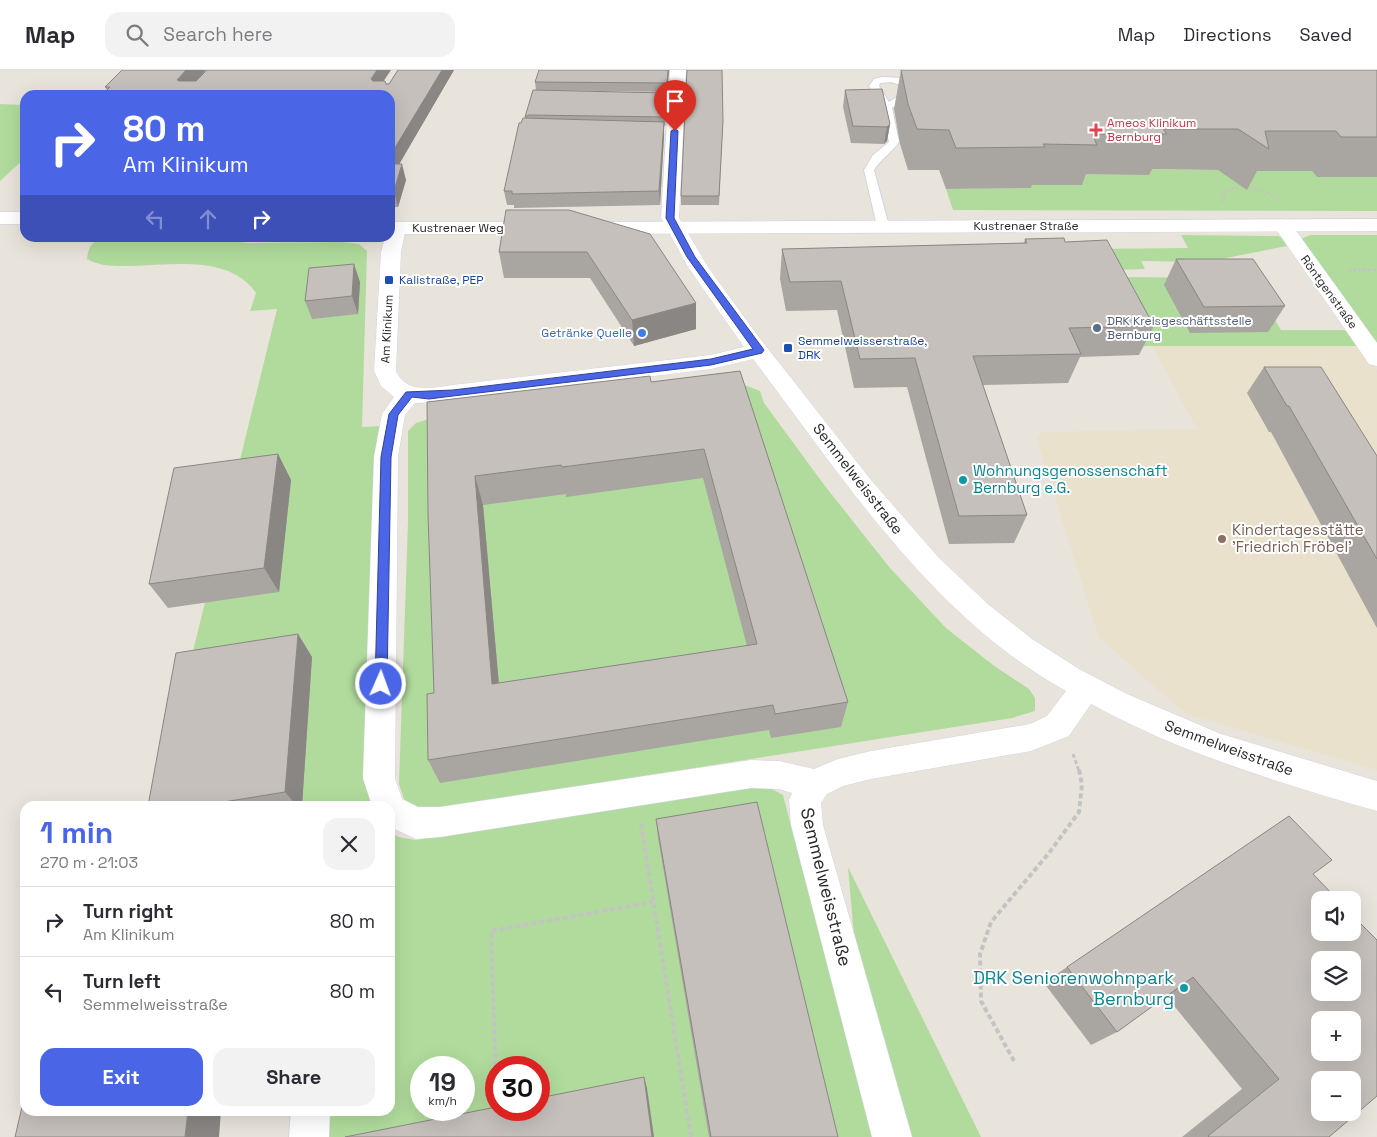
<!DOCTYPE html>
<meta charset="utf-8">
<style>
:root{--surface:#fff;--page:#f2f2f3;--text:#2b2b33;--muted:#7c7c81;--line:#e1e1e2;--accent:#4b65e7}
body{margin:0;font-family:"Space Grotesk",sans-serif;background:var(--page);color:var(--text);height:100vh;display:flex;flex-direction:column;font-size:19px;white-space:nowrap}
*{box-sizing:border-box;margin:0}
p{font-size:16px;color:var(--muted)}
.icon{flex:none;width:28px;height:28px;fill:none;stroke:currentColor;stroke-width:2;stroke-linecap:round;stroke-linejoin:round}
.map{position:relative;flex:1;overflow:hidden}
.side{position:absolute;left:20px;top:731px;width:375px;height:315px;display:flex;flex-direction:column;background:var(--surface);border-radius:15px;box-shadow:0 5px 20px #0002}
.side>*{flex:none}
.hud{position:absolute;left:20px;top:20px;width:375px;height:152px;border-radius:15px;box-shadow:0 5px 20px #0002;background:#4b65e7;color:#fff;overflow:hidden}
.tools{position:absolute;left:1311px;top:821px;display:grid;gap:10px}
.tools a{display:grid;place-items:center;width:50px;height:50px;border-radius:10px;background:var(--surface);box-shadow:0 5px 20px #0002;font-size:25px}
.speed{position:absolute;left:410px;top:986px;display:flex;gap:10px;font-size:25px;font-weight:700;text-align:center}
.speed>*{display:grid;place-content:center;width:65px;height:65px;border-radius:50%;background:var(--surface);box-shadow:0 5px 20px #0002;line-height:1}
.speed small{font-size:12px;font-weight:400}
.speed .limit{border:8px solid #d22;background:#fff;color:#111}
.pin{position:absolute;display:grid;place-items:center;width:42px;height:42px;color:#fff;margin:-51px -21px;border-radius:50% 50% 50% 0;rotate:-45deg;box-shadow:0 0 5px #0007}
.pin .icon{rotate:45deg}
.me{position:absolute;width:55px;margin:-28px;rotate:2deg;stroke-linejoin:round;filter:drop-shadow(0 0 4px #0008)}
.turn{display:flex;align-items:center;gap:18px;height:105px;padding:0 20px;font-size:22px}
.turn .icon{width:65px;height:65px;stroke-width:2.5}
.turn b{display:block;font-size:35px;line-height:42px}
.lanes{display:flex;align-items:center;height:48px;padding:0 20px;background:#0003;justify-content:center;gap:25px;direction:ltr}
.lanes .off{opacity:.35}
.round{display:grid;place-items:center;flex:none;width:52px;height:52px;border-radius:15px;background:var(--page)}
.overview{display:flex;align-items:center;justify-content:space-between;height:85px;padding:0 20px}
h1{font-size:30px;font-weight:800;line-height:38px;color:var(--accent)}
.cta{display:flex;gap:10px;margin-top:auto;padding:10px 20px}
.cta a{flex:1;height:58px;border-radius:15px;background:var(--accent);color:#fff;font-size:20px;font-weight:800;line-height:58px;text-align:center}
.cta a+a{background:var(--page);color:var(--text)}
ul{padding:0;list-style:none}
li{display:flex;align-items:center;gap:15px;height:70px;padding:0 20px;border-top:1px solid var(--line)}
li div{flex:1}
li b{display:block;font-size:19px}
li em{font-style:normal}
header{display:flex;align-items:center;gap:30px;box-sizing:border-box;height:70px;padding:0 25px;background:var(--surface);border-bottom:1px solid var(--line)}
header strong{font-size:24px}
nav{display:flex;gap:28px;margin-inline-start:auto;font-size:18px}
.search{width:350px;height:45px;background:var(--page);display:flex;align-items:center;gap:12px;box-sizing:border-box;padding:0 18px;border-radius:15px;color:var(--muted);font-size:19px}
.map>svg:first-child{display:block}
.education{fill:#e9e1cc}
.green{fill:#b1db9d;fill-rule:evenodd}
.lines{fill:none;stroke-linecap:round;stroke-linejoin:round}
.lane-casing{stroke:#d1d3e0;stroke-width:2}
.street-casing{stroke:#d1d3e0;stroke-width:1}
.secondary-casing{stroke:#d1d3e0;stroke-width:1}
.path-far3{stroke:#c3c3c3;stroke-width:2;stroke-dasharray:2.5 2;stroke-linecap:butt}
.path-far2{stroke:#c3c3c3;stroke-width:2.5;stroke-dasharray:3 2;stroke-linecap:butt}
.path-far1{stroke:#c3c3c3;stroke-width:3;stroke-dasharray:4 2.5;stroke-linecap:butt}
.path{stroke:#c3c3c3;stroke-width:4;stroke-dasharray:5 3;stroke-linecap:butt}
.lane{fill:#fff;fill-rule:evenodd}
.street{fill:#fff;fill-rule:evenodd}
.secondary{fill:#fff;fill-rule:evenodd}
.wall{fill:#a9a5a1;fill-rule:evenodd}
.shaded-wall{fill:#8a8683}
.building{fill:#c5c0bb;stroke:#8a8683;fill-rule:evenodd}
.route{fill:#4b65e7;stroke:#314296}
.health-dot{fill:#e0444e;stroke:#fff;stroke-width:2}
.transit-dot{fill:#1a4fb4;stroke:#fff;stroke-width:2}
.service-dot{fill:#5c6f8a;stroke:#fff;stroke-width:2}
.shop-dot{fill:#3f7fe0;stroke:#fff;stroke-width:2}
.culture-dot{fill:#0f9aa8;stroke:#fff;stroke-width:2}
.education-dot{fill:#8d6e63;stroke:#fff;stroke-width:2}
.labels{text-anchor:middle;stroke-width:4;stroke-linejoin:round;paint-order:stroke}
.far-health-label{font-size:12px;fill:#be3a42;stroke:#fff;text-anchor:start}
.far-street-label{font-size:12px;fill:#282828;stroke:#fff}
.far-transit-label{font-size:12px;fill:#164399;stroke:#fff;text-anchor:start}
.far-service-label{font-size:12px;fill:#4e5e75;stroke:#fff;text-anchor:start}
.far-shop-label{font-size:12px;fill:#366cbe;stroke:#fff;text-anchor:end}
.culture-label{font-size:15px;fill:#0d838f;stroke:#fff;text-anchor:start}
.street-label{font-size:15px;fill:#282828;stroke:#fff}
.education-label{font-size:15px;fill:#785e54;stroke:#fff;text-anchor:start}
.near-street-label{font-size:18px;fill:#282828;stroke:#fff}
.near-culture-label{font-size:18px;fill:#0d838f;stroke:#fff;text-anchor:end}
</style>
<header>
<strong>Map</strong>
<div class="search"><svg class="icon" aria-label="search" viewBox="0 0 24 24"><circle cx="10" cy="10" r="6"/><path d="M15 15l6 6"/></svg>Search here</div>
<nav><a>Map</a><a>Directions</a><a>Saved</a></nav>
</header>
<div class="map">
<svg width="1377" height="1067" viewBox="0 0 1377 1067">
<rect width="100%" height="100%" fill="#e9e4db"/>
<path class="education" d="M1152,276H1361L1377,300V700L1186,644L1099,568L1037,370L1042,362L1197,359Z"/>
<g class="green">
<path d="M0,34L25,35V88L0,111Z"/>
<path d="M1146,99L1312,101L1317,107H1377V141L953,140L946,119L1031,118V115L1077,104Z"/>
<path d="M1181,165L1278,166L1288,171L1287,176L1206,192L1141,191L1145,199L1116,200L1120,207L1233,208L1253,215L1281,260H1352L1361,276H1134L1083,179L1188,178Z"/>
<path d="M1310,165H1377V281L1301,169Z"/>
<path d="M101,168H203L248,173L341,172L359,174L367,181L362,357L384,356L372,736H155L277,239L250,241L256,223C230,185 173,195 132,196C116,196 101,197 87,189C88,179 91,172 101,168Z"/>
<path d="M742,314L760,321L764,333L825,416L890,498L946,558L993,595L1029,619L1035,628V641L1012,648L453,736L426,740L405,732L399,714L408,452V361L416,353L429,349Z"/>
<path d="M750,717L770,718L783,725L873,1067H299L300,1041H390V761L398,767L416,770ZM421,998H464V1040H421ZM496,998H539V1040H496Z"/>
<path d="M848,797L981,1067H908L855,877Z"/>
</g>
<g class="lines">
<defs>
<path id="lane" d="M882,7L902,8L916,16L913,24L892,38L899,72C891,83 881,89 874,100L889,156L883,159L877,156L864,100L873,85L889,72L882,37L869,16L874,9ZM891,12L906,17V21L889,32L879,16L880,13Z"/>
<g id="street">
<path d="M670,0H686L679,148L708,197L755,262L871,410L939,488L989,535L1032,569L1079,599L1127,624L1221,664L1377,711V741C1280,713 1180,683 1091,634L1069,666L1031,681L871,709L843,716L827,724L821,733L823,755L912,1067H872L791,755L789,730L792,723L779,719L751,718L440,767L416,769L390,757V736H372L363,708L374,387L382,344L394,327L381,316L374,301L381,182L385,168H390V154L397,152L404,154L406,158L401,182L396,301C406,324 432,318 453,315L711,285L744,277L688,197L661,148ZM753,289C844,409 931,546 1066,621L1047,646L1030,654L871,681L838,689L814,699L779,691L751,690L440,737H418L402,729L395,708L398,387L405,345L415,333L443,332L711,299Z"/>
<path d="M1282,149L1289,151L1377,273V296L1369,294L1273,155L1275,151Z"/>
<path d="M291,1041H330L329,1067H289Z"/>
</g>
<g id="secondary">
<rect x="0" y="142" width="25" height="12"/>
<path d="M1377,149V161L591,164L584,162L582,158L584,154L591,152Z"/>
<path d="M390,152H541L548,154L550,158L548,162L541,164H390Z"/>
</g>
</defs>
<use href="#lane" class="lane-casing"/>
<use href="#street" class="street-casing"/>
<use href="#secondary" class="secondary-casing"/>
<path class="path-far3" d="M1222,132L1226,121C1245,112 1261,118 1278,129"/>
<path class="path-far2" d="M1348,200H1377"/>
<path class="path-far1" d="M1073,684L1079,701"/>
<g class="path">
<path d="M641,754L691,1067"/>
<path d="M1014,991L981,931L980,884L991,852L1049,783L1079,742L1082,715L1079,699"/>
<path d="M496,1012L491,861L653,832"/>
</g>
<use href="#lane" class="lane"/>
<use href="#street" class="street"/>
<use href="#secondary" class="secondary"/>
</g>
<g class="wall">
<path d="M398,0H454L399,94L406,110L398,137H390V25L107,20L105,17L196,11H383L386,14H389Z"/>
<path d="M669,0L667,22L536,20L535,12Z"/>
<path d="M901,0H1377V107H1317L1312,101H1257L1247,120L1218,100L1152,99L1149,105L1086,104L1082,115H1032L1031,118L946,119L939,100H908L900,74L894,39Z"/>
<path d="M533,20L666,23V32L665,56H664V66L660,135L514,138V135H507L504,121L521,53L525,48Z"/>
<path d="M845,20L890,54L887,71L884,74L851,73L843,37Z"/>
<path d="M723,51L719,135H681V126Z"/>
<path d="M569,140L696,259L634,276L590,208H504L499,182Z"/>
<path d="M1025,169L1065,172L1154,256L1139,285L1080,287L1068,313L983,315L1027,445L1014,473L949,474L907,317L854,318L837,240L786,241L780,209L782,179L1024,173Z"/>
<path d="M1176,189L1285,236L1268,262L1190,263L1164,215Z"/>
<path d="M360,212L358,244L312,249L305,231Z"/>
<path d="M1264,297L1377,386V558L1271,362H1269L1247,323Z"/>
<path d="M740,301L848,632L841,657L771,668L769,660L440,713L428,690L434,623L427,332L651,312ZM703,408L747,576L499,613L483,435L566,424V427Z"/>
<path d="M278,384L291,410L279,522L168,538L149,514Z"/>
<path d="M298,564L312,587L302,736H148Z"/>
<path d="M656,749L838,1067H709L658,768Z"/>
<path d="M1313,804L1329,1067H1182L1242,1019L1166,926L1117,962L1091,975L1044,913L1067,897Z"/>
</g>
<g class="shaded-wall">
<path d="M186,0H206L184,25L177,10Z"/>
<path d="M377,0H391L375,24L371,9Z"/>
<path d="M442,0H454L390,110V86Z"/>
<path d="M668,0H669L667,22V13Z"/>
<path d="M666,23V32L665,56V47Z"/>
<path d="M664,52V66L660,135L659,121Z"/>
<path d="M890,54L887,71L884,74L887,57Z"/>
<path d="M402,94L406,110L398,137L394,121Z"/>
<path d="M354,194L360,212L358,244L352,226Z"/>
<path d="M696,233V259L634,276L632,250Z"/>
<path d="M278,384L291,410L279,522L264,498Z"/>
<path d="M475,406L483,435L501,639L492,614Z"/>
<path d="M298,564L312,587L302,736H297L285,722Z"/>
<path d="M644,1007L647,1018L654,1067H652Z"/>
<path d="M188,1041H221L219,1067H185Z"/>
</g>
<g class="building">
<path d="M122,0H186L177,10L179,11H196L207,0H377L371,9L373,11H385L386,14H389L398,0H442L390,86V25H102L110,17H105Z"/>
<path d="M539,0H668L667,13L535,12Z"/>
<path d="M687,0H722L723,51L719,126H681Z"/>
<path d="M901,0H1377V67H1341L1336,61H1265L1269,79L1238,59H1163L1167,64H1092L1097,75L1043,74L1045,77L956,78L949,60L917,59L908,34Z"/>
<path d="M882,19L890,54L887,57L853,56L845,20Z"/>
<path d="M533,20L666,23L665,47L529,45L525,47Z"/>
<path d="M523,48L664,52L659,121L512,124V121H504L519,53H521Z"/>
<path d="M390,94H402L394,121H390Z"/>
<path d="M506,140H569L650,164L696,233L632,250L587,182H499Z"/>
<path d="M1064,168L1065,172L1107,170L1154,256L1069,258L1081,284L973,286L1027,445L959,446L915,288L860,289L841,211L790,212L782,179L1027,173L1025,169Z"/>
<path d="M1176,189H1253L1285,236L1204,237Z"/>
<path d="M354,194L352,226L305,231L309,198Z"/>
<path d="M1264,297H1321L1377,386V489L1289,336H1287Z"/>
<path d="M740,301L848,632L775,644L773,635L428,690L427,624L434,623L428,444L427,332L650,306L651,312ZM704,379L757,574L492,614L475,406L561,395L562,397Z"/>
<path d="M278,384L264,498L149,514L174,398Z"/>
<path d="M298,564L285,722L199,736H148L176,583Z"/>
<path d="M757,732L838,1067H711L656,749Z"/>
<path d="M1289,746L1332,790L1313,804L1338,830H1320V862H1352V845L1377,870V1026L1329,1067H1209L1208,1066L1279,1009L1193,907L1117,962L1067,897ZM1320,890H1352V922H1320ZM1320,950H1352V982H1320ZM1320,1010H1352V1042H1320Z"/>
<path d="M644,1007L652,1067H345L496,1037V1040H539V1028Z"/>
<path d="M25,1024V1041H188L185,1067H15Z"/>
</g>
<path class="route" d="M675,59L678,61L674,148L695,187L764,280L762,283L711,295L453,326L429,329L412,327L398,345L391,387L387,614L385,618L381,619L376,618L375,614L381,387L389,344L406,322L453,320L711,289L753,279L687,187L666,148L671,61Z"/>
<path class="health-dot" d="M1093.5 52.5h5v5h5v5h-5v5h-5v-5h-5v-5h5z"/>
<g class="transit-dot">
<rect x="384" y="205" width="10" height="10" rx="2.5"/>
<rect x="783" y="273" width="10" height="10" rx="2.5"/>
</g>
<circle class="service-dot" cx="1097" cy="258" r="5"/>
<circle class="shop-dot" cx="642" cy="263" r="5"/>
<g class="culture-dot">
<circle cx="963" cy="410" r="5"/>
<circle cx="1184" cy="918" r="5"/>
</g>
<circle class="education-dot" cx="1222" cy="469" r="5"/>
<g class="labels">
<g class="far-health-label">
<text x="1107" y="57">Ameos Klinikum<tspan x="1107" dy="14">Bernburg</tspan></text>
</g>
<g class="far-street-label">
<text x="1026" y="160">Kustrenaer Straße</text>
<text x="458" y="162">Kustrenaer Weg</text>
<text transform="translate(1329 222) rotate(54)" y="4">Röntgenstraße</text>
<text transform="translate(387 259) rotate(-87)" y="4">Am Klinikum</text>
</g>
<g class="far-transit-label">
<text x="399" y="214">Kalistraße, PEP</text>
<text x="798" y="275">Semmelweisserstraße,<tspan x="798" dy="14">DRK</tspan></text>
</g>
<g class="far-service-label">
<text x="1107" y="255">DRK Kreisgeschäftsstelle<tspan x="1107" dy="14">Bernburg</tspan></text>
</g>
<g class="far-shop-label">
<text x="632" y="267">Getränke Quelle</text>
</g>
<g class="culture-label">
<text x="973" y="406">Wohnungsgenossenschaft<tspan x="973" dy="17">Bernburg e.G.</tspan></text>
</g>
<g class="street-label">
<text transform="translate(858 409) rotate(52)" y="5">Semmelweisstraße</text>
<text transform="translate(1229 678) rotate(20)" y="5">Semmelweisstraße</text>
</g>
<g class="education-label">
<text x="1232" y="465">Kindertagesstätte<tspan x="1232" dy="17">'Friedrich Fröbel'</tspan></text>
</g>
<g class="near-street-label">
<text transform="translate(826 817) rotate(76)" y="6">Semmelweisstraße</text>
</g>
<g class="near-culture-label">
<text x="1174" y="914">DRK Seniorenwohnpark<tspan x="1174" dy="21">Bernburg</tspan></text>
</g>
</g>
</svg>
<div class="tools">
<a><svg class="icon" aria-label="sound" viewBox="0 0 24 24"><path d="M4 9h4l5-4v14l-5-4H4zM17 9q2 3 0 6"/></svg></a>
<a><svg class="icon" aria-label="layers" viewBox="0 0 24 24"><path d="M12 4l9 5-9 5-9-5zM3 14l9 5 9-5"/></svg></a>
<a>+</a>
<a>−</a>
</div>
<div class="speed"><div>19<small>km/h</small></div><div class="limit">30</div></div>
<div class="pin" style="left:675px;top:61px;background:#d93025"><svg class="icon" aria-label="arrive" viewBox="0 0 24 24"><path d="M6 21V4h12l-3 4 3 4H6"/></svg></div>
<svg class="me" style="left:381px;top:614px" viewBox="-20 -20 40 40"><circle r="17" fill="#4b65e7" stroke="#fff" stroke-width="3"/><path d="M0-11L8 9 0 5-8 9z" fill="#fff"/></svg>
<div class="hud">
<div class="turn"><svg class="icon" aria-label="right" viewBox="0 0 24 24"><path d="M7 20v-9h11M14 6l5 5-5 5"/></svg><div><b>80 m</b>Am Klinikum</div></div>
<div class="lanes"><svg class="icon off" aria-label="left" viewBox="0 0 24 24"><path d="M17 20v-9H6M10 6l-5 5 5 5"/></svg><svg class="icon off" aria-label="ahead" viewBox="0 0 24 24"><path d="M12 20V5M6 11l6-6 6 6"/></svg><svg class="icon" aria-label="right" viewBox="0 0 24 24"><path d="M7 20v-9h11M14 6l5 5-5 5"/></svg></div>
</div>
<section class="side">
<div class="overview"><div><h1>1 min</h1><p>270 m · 21:03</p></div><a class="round"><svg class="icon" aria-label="close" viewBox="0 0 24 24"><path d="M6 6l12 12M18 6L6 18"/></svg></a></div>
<ul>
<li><svg class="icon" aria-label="right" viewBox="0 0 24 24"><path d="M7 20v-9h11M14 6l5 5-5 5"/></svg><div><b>Turn right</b><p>Am Klinikum</p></div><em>80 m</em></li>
<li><svg class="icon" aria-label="left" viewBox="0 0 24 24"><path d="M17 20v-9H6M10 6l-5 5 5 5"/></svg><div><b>Turn left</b><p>Semmelweisstraße</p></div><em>80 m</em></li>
</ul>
<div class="cta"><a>Exit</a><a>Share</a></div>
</section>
</div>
